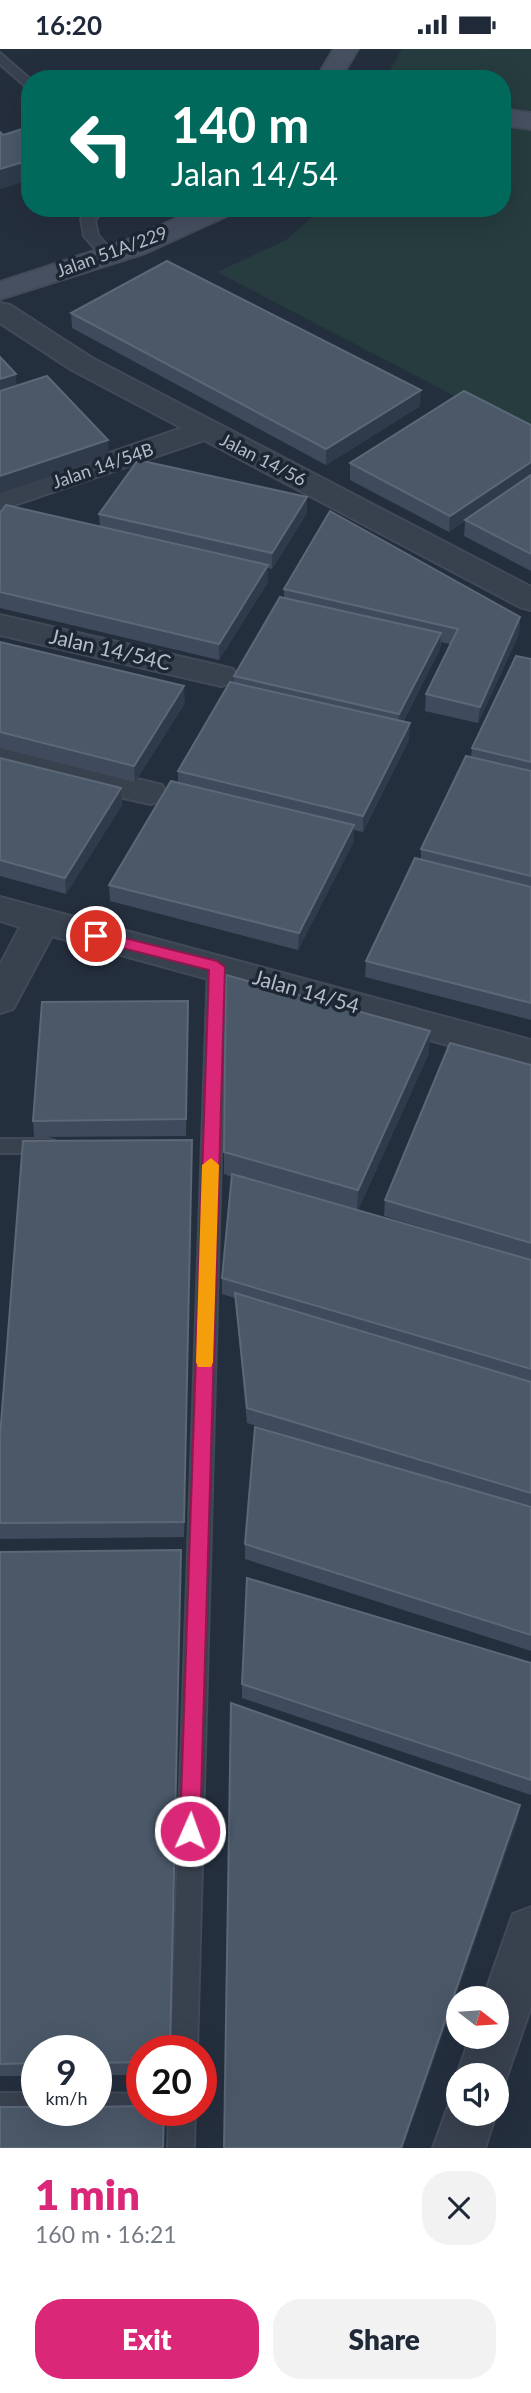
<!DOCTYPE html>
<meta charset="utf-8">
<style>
:root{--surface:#fff;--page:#f2f2f3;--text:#1f2937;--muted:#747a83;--accent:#db2777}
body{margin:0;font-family:Lato,sans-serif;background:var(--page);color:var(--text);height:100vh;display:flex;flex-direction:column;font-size:26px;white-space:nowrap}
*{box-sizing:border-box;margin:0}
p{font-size:23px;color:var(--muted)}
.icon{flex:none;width:38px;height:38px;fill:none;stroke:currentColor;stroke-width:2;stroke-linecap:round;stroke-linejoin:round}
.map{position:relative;height:2099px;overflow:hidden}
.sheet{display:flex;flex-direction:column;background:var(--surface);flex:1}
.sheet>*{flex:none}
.guide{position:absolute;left:21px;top:21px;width:490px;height:147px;border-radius:28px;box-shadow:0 7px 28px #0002;background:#00695c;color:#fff;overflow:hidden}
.needle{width:46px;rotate:107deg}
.fabs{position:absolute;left:446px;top:1937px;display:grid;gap:14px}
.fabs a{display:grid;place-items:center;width:63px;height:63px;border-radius:50%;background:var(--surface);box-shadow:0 7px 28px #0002;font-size:35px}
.speed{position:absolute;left:21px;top:1986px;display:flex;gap:14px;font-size:35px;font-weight:700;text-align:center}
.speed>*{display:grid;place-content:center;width:91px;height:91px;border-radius:50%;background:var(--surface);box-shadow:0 7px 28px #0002;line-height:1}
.speed small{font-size:18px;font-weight:400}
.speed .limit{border:10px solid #d22;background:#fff;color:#111}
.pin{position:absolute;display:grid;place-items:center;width:60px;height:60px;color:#fff;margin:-30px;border:4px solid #fff;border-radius:50%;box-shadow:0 2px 7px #0007}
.me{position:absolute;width:77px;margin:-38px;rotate:2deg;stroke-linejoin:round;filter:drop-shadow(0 0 5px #0008)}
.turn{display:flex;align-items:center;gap:24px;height:147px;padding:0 35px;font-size:32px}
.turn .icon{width:91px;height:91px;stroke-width:2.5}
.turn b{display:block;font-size:49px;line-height:60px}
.round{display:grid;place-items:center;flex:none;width:74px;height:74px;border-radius:28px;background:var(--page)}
.head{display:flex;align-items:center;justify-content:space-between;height:119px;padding:0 35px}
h1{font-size:42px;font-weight:800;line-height:52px;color:var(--accent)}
.primary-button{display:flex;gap:14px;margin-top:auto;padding:14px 35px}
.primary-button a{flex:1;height:80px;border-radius:28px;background:var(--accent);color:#fff;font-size:28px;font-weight:800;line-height:80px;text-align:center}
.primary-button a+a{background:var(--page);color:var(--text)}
.status{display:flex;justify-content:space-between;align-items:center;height:49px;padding:0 35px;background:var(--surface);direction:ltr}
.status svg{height:19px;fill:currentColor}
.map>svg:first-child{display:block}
.green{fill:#263c3f}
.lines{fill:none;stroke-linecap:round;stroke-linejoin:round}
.lane-casing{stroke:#414a57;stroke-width:4}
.street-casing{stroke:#414a57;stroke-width:4}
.secondary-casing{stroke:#414a57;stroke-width:4}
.lane{fill:#38414e;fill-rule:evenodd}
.street{fill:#38414e;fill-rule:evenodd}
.secondary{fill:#465061;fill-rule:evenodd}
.wall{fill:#3f4b5c}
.shaded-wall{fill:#2f3b4b}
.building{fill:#4b5868;stroke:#5c6777;stroke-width:2}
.route{fill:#db2777;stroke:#8e194d;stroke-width:2}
.slow{fill:#f59e0b}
.labels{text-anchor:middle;stroke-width:7;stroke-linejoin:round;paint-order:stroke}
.far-street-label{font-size:18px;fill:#b4bcc9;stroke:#1d2633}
.street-label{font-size:21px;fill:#b4bcc9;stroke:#1d2633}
</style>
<div class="status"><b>16:20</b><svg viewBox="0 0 49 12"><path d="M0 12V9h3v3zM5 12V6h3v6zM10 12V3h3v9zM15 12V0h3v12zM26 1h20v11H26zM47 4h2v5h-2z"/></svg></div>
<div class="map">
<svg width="531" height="2099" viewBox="0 0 531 2099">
<rect width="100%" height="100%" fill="#242f3e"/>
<g class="green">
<path d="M402,0H531V62L502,58V30H385Z"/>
<path d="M502,76L531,80V387L217,223L286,191L322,159H502Z"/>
</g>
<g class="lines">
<defs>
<g id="lane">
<path d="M0,4L30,30V41L0,15Z"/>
<path d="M92,159H106L95,171L98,186L115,206L113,209H103L84,187L81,170Z"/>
<path d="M217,911L223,913L226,918L197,2002H171L208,918L211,913Z"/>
<path d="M0,1090H48L55,1092L58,1097L55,1102L48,1104H0Z"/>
<path d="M0,2044H37V2062H48L46,2066L37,2070H0Z"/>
<path d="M96,2044L142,2045V2062H154L151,2067C134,2074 104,2073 87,2066L85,2062H96Z"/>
<path d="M169,2062H195L194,2099H168Z"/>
</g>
<g id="street">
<path d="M0,254L10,256L92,309L531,538V561L520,558L204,391L0,461V442L182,379L72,321L0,274Z"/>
<path d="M0,566L221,617L233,620L237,627L233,634L221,637L0,586Z"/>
<path d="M0,699L150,733L162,736L167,744L162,752L150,755L0,721Z"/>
<path d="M0,848L531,991V1019L52,887L13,960L0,964V916L20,878L0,872Z"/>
<path d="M531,1858V1958L501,2044L497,2046V2026H458V2029L457,2026L470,1988H497V1950H483L513,1865Z"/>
<path d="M458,2044V2065H496L485,2099H433L452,2047Z"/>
</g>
<g id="secondary">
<path d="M334,0H358L340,30H316Z"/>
<path d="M502,60L531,64V80L502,76Z"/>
<path d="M200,159H235L231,165L145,204L0,250V233L125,192Z"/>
</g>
</defs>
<use href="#lane" class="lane-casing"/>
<use href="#street" class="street-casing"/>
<use href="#secondary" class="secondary-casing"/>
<use href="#lane" class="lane"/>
<use href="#street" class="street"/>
<use href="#secondary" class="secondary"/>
</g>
<g class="wall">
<path d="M71,264L420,357L326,416L72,279Z"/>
<path d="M531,376V522L464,487L465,472L449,483L350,431V414Z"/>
<path d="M0,464L100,478L99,465L307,464L272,520L268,519V533L219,611L0,559Z"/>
<path d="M284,540L520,568L519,585L478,674L425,662L426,645L450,595L441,593L440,600L403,673L409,691L363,783L354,781V792L298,901L110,852L109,836L178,733V722L234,634V627L284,549Z"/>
<path d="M0,593L185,654L135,733L0,699Z"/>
<path d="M531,610V971L365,928L366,912L421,811V800L471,708L472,699Z"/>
<path d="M0,709L121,739L122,756L66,845L0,827Z"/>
<path d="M188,952L186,1087L34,1088L33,1072Z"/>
<path d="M429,1004L358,1161L530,1211L384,1167L385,1151L531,1016V1602L245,1510V1495L314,1395L247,1374L235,1249L222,1245V1229L232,1128L224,1125V1103Z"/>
<path d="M192,1091L184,1488L0,1490V1387Z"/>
<path d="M181,1501V1516L142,2002V2026H96V2002H37V2027H0V1503Z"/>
<path d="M531,1614V1746L242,1649V1635Z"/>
</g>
<g class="shaded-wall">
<path d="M30,111V131L0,140V120Z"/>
<path d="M16,325L17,341L0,347V330Z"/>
<path d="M421,341L420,357L326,416V400Z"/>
<path d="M108,391L109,407L0,444V427Z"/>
<path d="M531,413V428L449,483L450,467Z"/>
<path d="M307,448V464L272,520V504Z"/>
<path d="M268,516V533L219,611V595Z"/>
<path d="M520,568L519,585L478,674L480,658Z"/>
<path d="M441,584L440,600L398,682L399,665Z"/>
<path d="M184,637L185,654L135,733L134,717Z"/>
<path d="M410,674L409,691L363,783V767Z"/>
<path d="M121,739L122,756L66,845L65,829Z"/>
<path d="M354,776V792L298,901L299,884Z"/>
<path d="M188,952L189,968L186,1087V1070Z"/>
<path d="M430,982L429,1004L357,1163L358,1141Z"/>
<path d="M192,1091V1107L184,1488V1473Z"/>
<path d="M181,1501V1516L171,2002H170Z"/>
<path d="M520,1756L518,1770L403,2099H401Z"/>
<path d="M164,2062V2099H163Z"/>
</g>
<g class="building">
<path d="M25,79L30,83V111L0,120V83L3,86Z"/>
<path d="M167,212L421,341L326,400L71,264Z"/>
<path d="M0,308L16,325L0,330Z"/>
<path d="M47,327L108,391L0,427V342Z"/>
<path d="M464,342L531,376V413L450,467L350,414Z"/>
<path d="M138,411L307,448L272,504L99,465Z"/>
<path d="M531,426V505L465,471Z"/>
<path d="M6,456L268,516L219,595L0,543V464Z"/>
<path d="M330,462L520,568L480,658L426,645L458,580L284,540Z"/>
<path d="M280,548L441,584L399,665L234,627Z"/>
<path d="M0,593L184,637L134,717L0,683Z"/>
<path d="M516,607L531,610V713L472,699Z"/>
<path d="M230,633L410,674L363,767L178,722Z"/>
<path d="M466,707L531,722V827L421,800Z"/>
<path d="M0,709L121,739L65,829L0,811Z"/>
<path d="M171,732L354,776L299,884L109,836Z"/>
<path d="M415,809L531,838V954L366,912Z"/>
<path d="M226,926L430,982L358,1141L224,1103Z"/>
<path d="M188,952L186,1070L33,1072L42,953Z"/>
<path d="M450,994L531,1016V1194L385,1151Z"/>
<path d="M192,1091L184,1473L0,1474V1387L23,1092Z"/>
<path d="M232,1125L531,1211V1320L222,1229Z"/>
<path d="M235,1244L531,1333V1444L247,1359Z"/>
<path d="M255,1378L531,1458V1586L245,1495Z"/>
<path d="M181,1501L170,2002H142V2013L96,2014V2002H37V2014L0,2015V1503Z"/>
<path d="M247,1529L531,1614V1731L242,1635Z"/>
<path d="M231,1654L520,1756L401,2099H224Z"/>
<path d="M142,2057V2062H164L163,2099H0V2058H37V2062H96V2058Z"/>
</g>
<path class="route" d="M96,882L217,912L225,918L200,1782L197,1788L190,1791L183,1788L180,1782L209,921L91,891L89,887Z"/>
<path class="slow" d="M211,1109L219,1116L213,1313L211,1318H198L196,1313L202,1116Z"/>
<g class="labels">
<g class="far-street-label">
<text transform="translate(112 203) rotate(-20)" y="6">Jalan 51A/229</text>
<text transform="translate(263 411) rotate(27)" y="6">Jalan 14/56</text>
<text transform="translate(103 417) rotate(-19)" y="6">Jalan 14/54B</text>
</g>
<g class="street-label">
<text transform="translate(110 601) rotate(13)" y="7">Jalan 14/54C</text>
<text transform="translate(306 943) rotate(16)" y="7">Jalan 14/54</text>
</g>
</g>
</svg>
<div class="fabs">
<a><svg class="needle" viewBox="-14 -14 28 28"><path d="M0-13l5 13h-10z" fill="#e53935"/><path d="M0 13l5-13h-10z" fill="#747a83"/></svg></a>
<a><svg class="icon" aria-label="sound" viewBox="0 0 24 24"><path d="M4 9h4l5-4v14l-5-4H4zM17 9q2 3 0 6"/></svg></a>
</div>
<div class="speed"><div>9<small>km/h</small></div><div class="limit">20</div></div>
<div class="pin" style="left:96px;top:887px;background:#d93025"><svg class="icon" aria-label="arrive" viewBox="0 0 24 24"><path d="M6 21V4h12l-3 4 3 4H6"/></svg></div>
<svg class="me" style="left:190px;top:1782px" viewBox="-20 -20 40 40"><circle r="17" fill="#db2777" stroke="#fff" stroke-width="3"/><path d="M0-11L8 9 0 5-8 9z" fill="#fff"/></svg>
<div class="guide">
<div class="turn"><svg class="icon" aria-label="left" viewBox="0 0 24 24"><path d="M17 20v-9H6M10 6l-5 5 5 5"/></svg><div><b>140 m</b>Jalan 14/54</div></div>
</div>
</div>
<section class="sheet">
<div class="head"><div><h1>1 min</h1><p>160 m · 16:21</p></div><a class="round"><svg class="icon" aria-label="close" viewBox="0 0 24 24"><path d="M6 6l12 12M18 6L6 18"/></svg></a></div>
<div class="primary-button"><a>Exit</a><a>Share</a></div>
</section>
